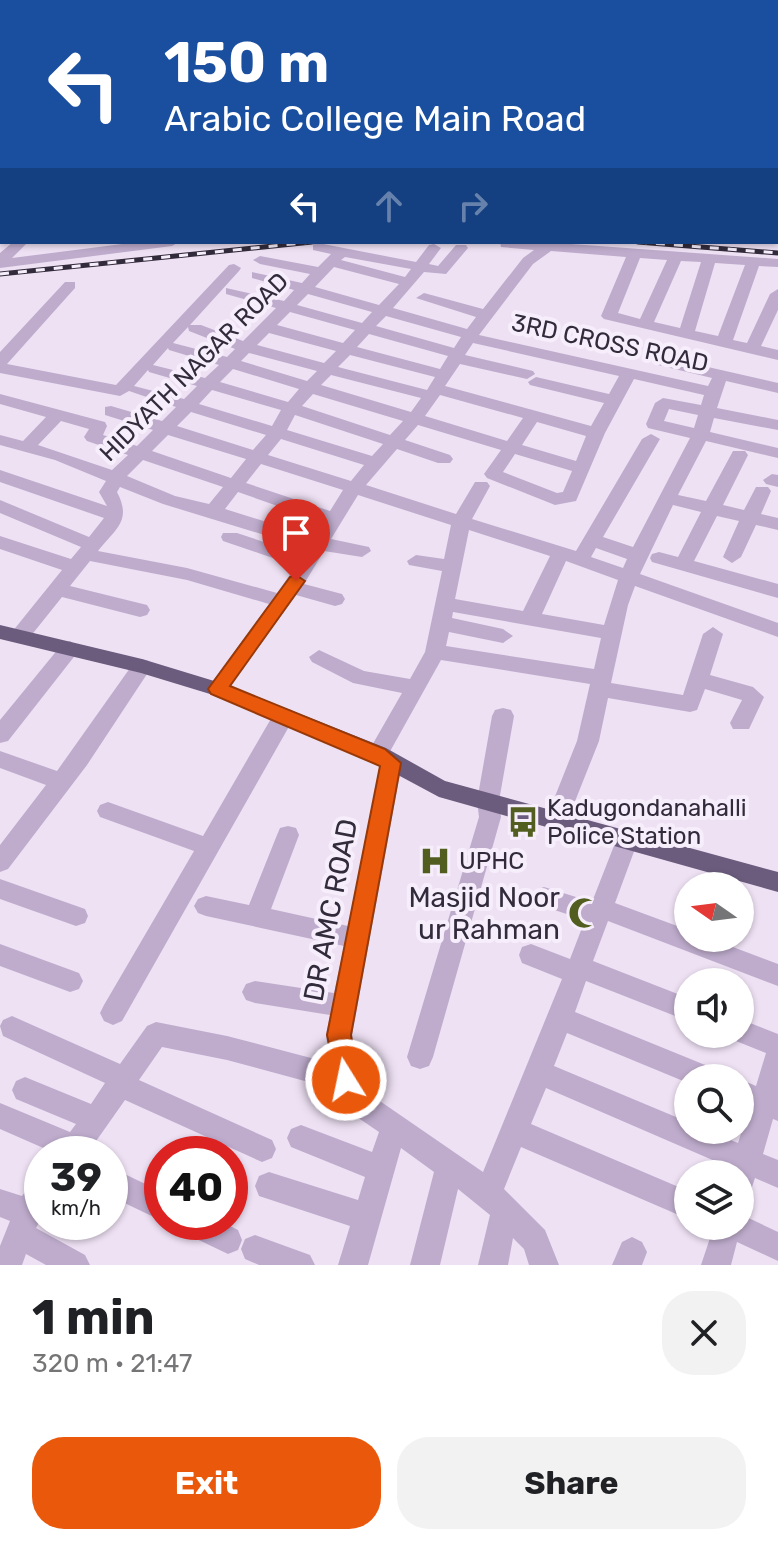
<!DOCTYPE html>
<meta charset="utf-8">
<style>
:root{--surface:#fff;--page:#f2f2f2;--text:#202124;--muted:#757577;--accent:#ea580c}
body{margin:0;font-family:Rubik,sans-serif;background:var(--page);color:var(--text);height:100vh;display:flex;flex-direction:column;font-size:30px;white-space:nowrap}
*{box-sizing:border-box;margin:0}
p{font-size:26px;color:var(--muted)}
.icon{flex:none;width:44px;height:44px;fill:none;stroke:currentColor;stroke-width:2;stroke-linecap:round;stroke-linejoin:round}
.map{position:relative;height:1265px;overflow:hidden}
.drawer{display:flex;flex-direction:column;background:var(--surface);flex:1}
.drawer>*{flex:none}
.banner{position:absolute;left:0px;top:0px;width:778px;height:244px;box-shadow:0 2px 6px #0004;background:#1a4fa0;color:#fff;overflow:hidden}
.needle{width:52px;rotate:284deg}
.buttons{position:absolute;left:674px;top:872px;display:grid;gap:16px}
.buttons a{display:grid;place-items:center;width:80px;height:80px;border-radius:50%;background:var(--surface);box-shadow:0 2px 6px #0004;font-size:40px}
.speed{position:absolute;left:24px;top:1136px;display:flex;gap:16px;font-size:40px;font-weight:700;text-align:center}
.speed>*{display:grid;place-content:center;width:104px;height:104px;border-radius:50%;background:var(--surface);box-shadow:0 2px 6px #0004;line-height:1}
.speed small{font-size:20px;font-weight:400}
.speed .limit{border:12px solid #d22;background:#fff;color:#111}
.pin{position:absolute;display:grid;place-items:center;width:68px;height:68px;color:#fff;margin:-82px -34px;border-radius:50% 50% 50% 0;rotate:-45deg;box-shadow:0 0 8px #0007}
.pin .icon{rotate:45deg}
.me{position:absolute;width:88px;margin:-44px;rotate:350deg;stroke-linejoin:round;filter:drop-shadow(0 0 6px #0008)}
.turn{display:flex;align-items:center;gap:28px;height:168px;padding:0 32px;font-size:36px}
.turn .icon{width:104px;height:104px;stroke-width:2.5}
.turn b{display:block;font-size:56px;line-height:68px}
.lanes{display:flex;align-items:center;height:76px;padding:0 32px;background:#0003;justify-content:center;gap:40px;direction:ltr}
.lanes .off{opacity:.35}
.round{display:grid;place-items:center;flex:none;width:84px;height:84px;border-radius:32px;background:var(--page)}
.summary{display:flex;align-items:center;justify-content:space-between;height:136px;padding:0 32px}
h1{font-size:48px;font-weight:700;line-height:60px}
.button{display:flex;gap:16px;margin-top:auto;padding:16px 32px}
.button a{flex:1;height:92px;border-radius:32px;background:var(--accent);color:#fff;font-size:32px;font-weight:700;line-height:92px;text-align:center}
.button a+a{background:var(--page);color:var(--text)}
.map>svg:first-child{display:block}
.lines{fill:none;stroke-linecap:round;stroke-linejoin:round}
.minor{fill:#bfaccd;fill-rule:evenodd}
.major{fill:#6b5c7d;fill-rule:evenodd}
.rail-casing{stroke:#322b3b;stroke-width:5}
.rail{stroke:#f7eefb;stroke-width:3;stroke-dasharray:9;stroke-linecap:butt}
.route{fill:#ea580c;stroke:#983908;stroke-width:2}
.labels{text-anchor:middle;stroke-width:8;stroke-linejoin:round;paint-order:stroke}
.street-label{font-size:24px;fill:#322b3b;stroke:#f7eefb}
.poi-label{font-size:24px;fill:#322b3b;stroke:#f7eefb;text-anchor:start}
.near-poi-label{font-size:28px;fill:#322b3b;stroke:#f7eefb;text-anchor:end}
.near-street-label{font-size:28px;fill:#322b3b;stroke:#f7eefb}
</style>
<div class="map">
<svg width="778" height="1265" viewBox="0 0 778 1265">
<rect width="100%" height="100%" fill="#eee1f4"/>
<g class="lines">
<g class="minor">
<path d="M182,0H198L199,2H183Z"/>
<path d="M268,0H285L286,2H269Z"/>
<path d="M346,0H364L365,2H347Z"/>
<path d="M443,0H460L461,2H444Z"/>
<rect x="0" y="14" width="2" height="6"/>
<rect x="0" y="78" width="2" height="8"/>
<path d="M2,152V160L0,161V153Z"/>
<path d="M776,155L778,156V164L776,163Z"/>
<rect x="776" y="197" width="2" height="9"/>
<rect x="776" y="232" width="2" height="8"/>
<path d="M13,242H28L12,258L138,242H179L172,246L0,268V253Z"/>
<path d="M500,242H572L571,244L778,259V267L759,266L733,340L747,343L770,294L778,289V310L761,346L778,350V360L604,319L601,316L626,257L551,251L533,264L479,335L708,386L712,378L658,365L656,362L664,357L778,383V393L726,381L717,408L778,420V430L714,418L710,432L778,448V458L706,441L678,495L706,501L733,451H745L748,455L723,505L744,510L756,487H768L771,491L761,514L778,518V530L756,525L741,557L732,563L723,557L739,521L717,516L694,561L778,584V598L652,562L650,558L652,554L659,552L678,557L701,512L673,505L640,574L778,623V637L635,586L628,605L611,683L683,695L703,634L713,627L723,634L710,675L753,687L764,697L749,729H733L730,723L742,700L705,689L697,710L690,712L608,698L599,741L568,819L565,825L557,828L549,825L546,819L577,741L590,684L441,660L388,755L399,757L402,763L352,1035L359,1076L374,1097L483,1172L562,979L522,963L519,955L522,947L531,944L570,959L585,920L536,904L532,897L536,890L544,887L592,902L617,838L620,831L628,829L636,831L639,838L615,903L688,930V938H709L778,964V986L608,921L593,961L688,998V1021L586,981L575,1012L715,1069L719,1078H688V1083L567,1033L554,1066L688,1122V1130H707L738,1143L749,1109L740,1105V1079L756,1086L766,1053L731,1039L728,1034H740V1019L778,1034V1121L773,1119L763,1154L778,1160V1188L755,1178L750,1193L740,1197V1174H729L731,1168L546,1088L531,1124L688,1191V1219L521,1147L504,1189L545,1230L559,1265H529L524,1249L513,1238L508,1265H478L490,1215L458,1189L440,1265H410L434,1172L401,1148L368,1265H338L350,1226L259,1196L255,1186L259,1176L269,1172L358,1200L365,1177L291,1147L287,1138L291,1129L301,1125L372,1152L379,1132L354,1115L338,1090L227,1060L162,1047L139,1080L272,1140L276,1149L272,1158L262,1162L125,1100L87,1154H57L0,1129V1103L70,1132L76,1124L16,1099L12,1090L16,1081L25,1077L91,1104L105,1083L3,1036L0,1026L3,1020L12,1016L120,1064L147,1026L156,1022L227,1036L330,1063L326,1035L330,1015L255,1003L246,1000L242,992L246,984L255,981L334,993L344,946L206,916L198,913L194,906L198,899L206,896L249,905L277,835L280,828L288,826L296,828L299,835L271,909L348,926L381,761L370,760L367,754L402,693L353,683L312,662L309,657L319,650L364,671L410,679L425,652L442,571L409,565L407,561L416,555L444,559L451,525L358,495L331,539L369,547L371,551L362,557L324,551L304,584L342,594L345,599L342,604L335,606L296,595L224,694H210L207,689L269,604L187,580L90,561L70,586L147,605L150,610L147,615L140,617L62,597L26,642H12L9,637L12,632L62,570L0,549V536L71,559L81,547L0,513V500L89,537L104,518L0,482V470L107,506L99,492L106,481L55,460L0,445V435L23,441L46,417L0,404V394L105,422L107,426L103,435L137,446L153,430L105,415V407L111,406L162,421L176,407L129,391L120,396L0,373V352L65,282H75V288L7,364L116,385L229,265L234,264L241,268L239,271L190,325H201L243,341L276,308L226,294V288L284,301L294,290L252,278V272L302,283L310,274L260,264L253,260L260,256L318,267L331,254L313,250V244L318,243L416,262L429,245L434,244L441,248L429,264L438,266L456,245H466L468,248L446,274L424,272L393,308L467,329L476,317L416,298L424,293L483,309L523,258L534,250L501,247ZM345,257L411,269L405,277L341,260ZM640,258L667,260L640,319L618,313ZM681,261L701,262L680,328L654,322ZM715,263L745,265L718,336L695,331ZM334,267L399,284L379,305L315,287ZM308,294L372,312L362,323L297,305ZM290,312L355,330L343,343L277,325ZM386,316L461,337L454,348L376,326ZM188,327L189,331L235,349L227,357L173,343ZM269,333L336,351L324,363L257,345ZM369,334L448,356L440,369L357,347ZM473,343L619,376L609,394L536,377L528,382L530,385L604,403L591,426L445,386L460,364L527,379L535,374L533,371L465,355ZM168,348L169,350L219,365L205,378L153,365ZM249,353L317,371L307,381L241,361ZM350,355L435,377L427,390L338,367ZM233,369L299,389L288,402L220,382ZM148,370L149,372L197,386L184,399L134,386ZM331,375L421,398L411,412L321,385ZM634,379L704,395L701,405L663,398L655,403L646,424L648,428L690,438L633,547L603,537L660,439L651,434L642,439L576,551L472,519L490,486L487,482H475L456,514L366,485L397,449L438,463H450L453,459L450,455L405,440L418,425L501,450L484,474L487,478L555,505L576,501L605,433ZM212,390L281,410L272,426L199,404ZM313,394L403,421L390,435L302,406ZM440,395L523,418L507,441L425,416ZM669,409L698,415L694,428L664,421ZM191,412L266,435L253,450L177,426ZM295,415L383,444L372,456L287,430ZM61,421L89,429L84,437L87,441L128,455L112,470L38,445ZM537,422L586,436L576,461L522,445ZM168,435L246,459L231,478L152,451ZM281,439L364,465L351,481L268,455ZM515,454L572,471L563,492L557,493L503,472ZM143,460L223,487L209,504L175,496L127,476ZM261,464L343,490L330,511L246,483ZM120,487L163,504L307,548L303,555L237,533H223L221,537L223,541L296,566L277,593L187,568L98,551C116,528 132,521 117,492ZM238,492L323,522L314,537L225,509ZM469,530L550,556L523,611L455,599ZM596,548L627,559L623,568L591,557ZM566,561L618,580L604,625L542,614ZM453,612L601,638L594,669L446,646L449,632L503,643L513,636L503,629L452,618Z"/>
<path d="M772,474L778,475V487L766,484L763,480Z"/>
<path d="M70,641L80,648L77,653L8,741L0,743V720L63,643Z"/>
<path d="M142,659L149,661L152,666L149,671L87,765L8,869L0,872V845L46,785L0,768V751L57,771L135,661Z"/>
<path d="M284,708L292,710L295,716L122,1021L113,1025L104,1021L100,1013L104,1005L194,851L100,817L97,811L100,805L108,802L203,836L276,710Z"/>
<path d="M503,708L511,710L514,716L499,801L501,817L433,1057L429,1066L420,1069L411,1066L407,1057L479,817L477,801L492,716L495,710Z"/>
<path d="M0,879L85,909L88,916L85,923L76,926L0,899Z"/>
<path d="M0,944L79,973L83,981L79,989L70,992L0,966Z"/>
<path d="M110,1167L162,1192V1221L110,1196Z"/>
<path d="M42,1179V1217L36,1228L85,1255L90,1265H46L26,1254L22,1265H0V1246L10,1221L0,1217V1189L22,1196L32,1183Z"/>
<path d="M740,1214L778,1232V1261L737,1242L731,1265H701L714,1226H740Z"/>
<path d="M178,1222H222L238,1230L242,1240L238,1250L228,1254L182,1232Z"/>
<path d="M255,1235L310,1255L315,1265H259L245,1259L241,1249L245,1239Z"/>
<path d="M632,1237L642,1242L647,1252L642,1265H612L622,1242Z"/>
</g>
<g class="major">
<path d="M0,0H8L0,5Z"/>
<path d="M0,625L142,659L224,684L386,748L445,781L778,872V892L439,797L370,760L210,694L141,673L0,639Z"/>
</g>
<defs>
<g id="rail">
<path d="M638,242L778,253"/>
<path d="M0,274L312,242"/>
</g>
</defs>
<use href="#rail" class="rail-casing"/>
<use href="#rail" class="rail"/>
</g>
<path class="route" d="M296,575L305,581L230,686L385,749L401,763L351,1035L358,1080L355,1088L346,1091L338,1088L327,1035L380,766L211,694L208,689L290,577Z"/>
<defs>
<symbol id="bus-bare" viewBox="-9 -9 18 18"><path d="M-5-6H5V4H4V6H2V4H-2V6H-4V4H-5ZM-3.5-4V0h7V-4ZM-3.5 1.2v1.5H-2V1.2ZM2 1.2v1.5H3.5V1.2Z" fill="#515e1f" stroke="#f7eefb" stroke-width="2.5" paint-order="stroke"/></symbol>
<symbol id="hospital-bare" viewBox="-9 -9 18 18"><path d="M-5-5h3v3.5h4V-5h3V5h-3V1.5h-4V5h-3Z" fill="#515e1f" stroke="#f7eefb" stroke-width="2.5" paint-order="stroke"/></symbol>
<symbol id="mosque-bare" viewBox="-9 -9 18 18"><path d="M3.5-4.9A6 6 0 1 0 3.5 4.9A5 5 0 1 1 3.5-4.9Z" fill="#515e1f" stroke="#f7eefb" stroke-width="2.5" paint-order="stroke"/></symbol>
</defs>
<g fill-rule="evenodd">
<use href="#bus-bare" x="501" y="800" width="44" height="44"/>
<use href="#hospital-bare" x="413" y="839" width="44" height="44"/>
<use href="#mosque-bare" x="562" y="891" width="44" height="44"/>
</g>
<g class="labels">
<g class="street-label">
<text transform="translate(610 343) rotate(12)" y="8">3RD CROSS ROAD</text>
<text transform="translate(194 367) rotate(-45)" y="8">HIDYATH NAGAR ROAD</text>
</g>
<g class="poi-label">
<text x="547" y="816">Kadugondanahalli<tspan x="547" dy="28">Police Station</tspan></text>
<text x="459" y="869">UPHC</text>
</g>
<g class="near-poi-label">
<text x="560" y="907">Masjid Noor<tspan x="560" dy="32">ur Rahman</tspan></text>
</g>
<g class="near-street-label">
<text transform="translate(330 910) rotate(-79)" y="10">DR AMC ROAD</text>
</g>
</g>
</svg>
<div class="buttons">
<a><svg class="needle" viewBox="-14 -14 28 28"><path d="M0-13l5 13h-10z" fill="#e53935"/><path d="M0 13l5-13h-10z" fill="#757577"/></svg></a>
<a><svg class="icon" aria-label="sound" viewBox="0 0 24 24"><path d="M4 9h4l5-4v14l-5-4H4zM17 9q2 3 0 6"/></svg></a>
<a><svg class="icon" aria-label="search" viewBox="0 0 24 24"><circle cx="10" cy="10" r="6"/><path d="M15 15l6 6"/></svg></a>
<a><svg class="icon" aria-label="layers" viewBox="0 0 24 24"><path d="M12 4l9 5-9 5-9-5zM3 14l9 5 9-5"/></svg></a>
</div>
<div class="speed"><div>39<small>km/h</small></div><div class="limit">40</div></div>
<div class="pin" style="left:296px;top:581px;background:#d93025"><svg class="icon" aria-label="arrive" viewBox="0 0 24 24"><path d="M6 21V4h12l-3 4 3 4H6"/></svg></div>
<svg class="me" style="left:346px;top:1080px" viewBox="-20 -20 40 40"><circle r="17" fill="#ea580c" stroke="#fff" stroke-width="3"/><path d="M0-11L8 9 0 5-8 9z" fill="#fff"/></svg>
<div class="banner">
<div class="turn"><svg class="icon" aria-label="left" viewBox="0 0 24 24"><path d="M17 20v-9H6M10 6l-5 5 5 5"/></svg><div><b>150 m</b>Arabic College Main Road</div></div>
<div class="lanes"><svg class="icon" aria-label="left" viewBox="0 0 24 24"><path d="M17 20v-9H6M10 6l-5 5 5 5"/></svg><svg class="icon off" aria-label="ahead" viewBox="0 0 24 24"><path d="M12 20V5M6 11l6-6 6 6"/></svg><svg class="icon off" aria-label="right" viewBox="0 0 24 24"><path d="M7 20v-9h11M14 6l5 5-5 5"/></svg></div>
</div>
</div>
<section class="drawer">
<div class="summary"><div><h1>1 min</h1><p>320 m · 21:47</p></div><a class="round"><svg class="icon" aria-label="close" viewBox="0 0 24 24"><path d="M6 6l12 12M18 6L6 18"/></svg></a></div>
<div class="button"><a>Exit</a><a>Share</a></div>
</section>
